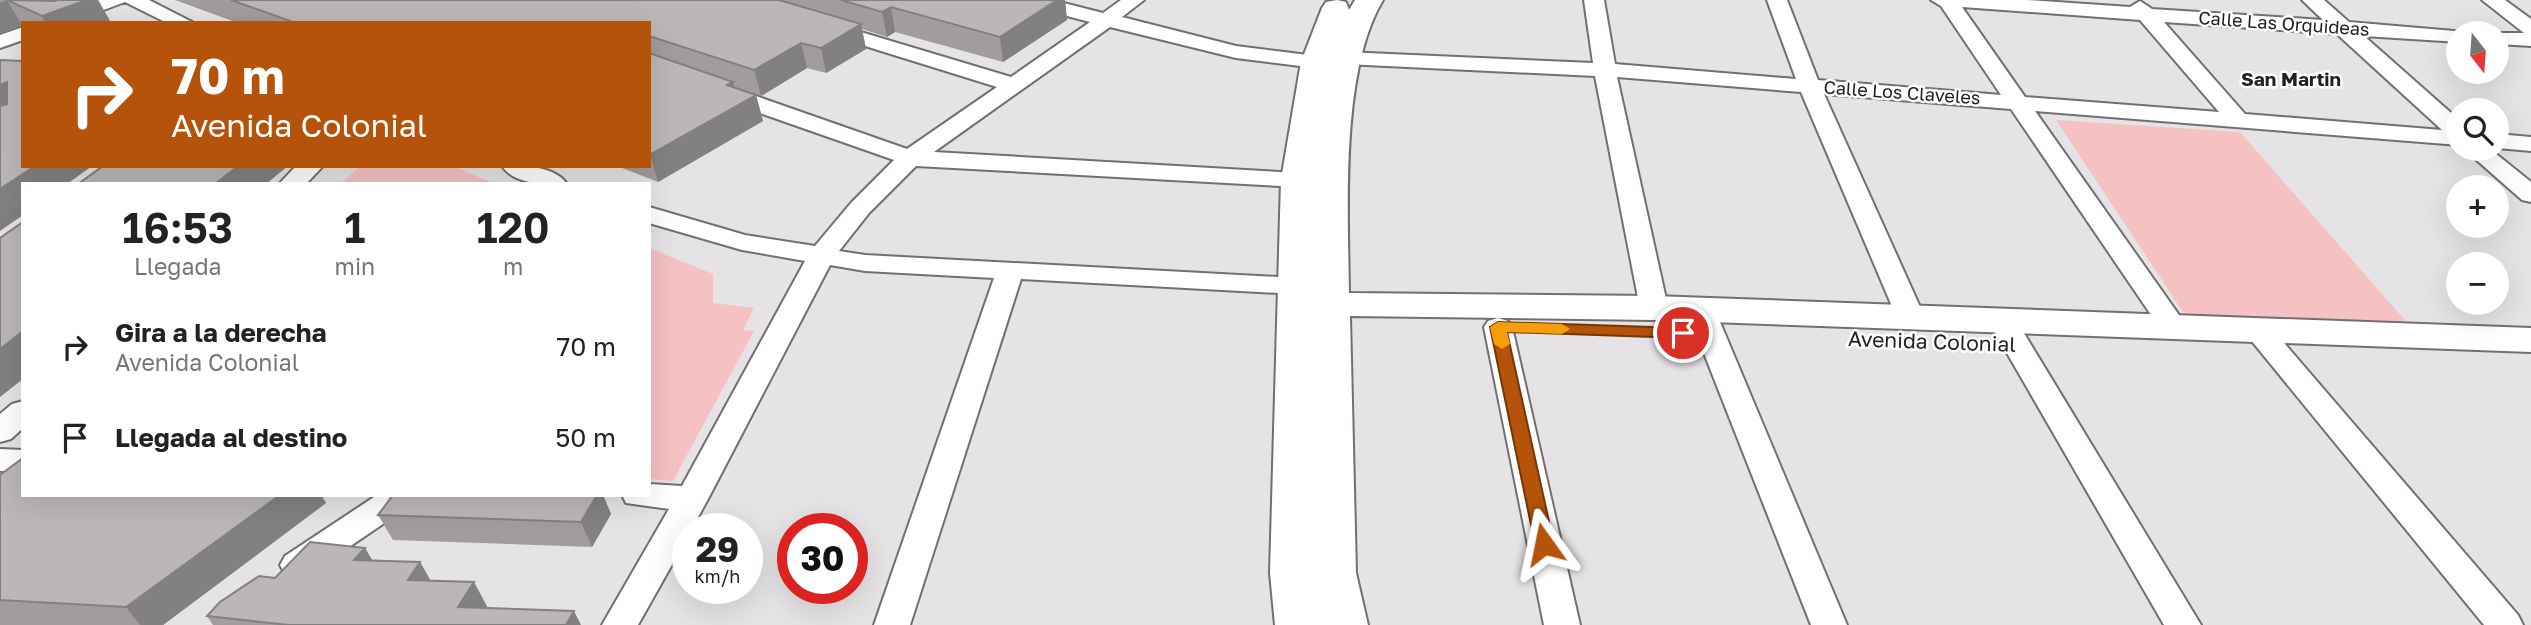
<!DOCTYPE html>
<html lang="es">
<meta charset="utf-8">
<style>
:root{--surface:#fff;--page:#f2f2f2;--text:#222;--muted:#767676}
body{margin:0;font-family:"Golos Text",sans-serif;background:var(--page);color:var(--text);height:100vh;display:flex;flex-direction:column;font-size:26px;white-space:nowrap}
*{box-sizing:border-box;margin:0}
p{font-size:23px;color:var(--muted)}
.icon{flex:none;width:38px;height:38px;fill:none;stroke:currentColor;stroke-width:2;stroke-linecap:round;stroke-linejoin:round}
.map{position:relative;flex:1;overflow:hidden}
.details{position:absolute;left:21px;top:182px;width:630px;height:315px;display:flex;flex-direction:column;background:var(--surface);border-radius:0px;box-shadow:0 7px 28px #0002}
.details>*{flex:none}
.top-card{position:absolute;left:21px;top:21px;width:630px;height:147px;border-radius:0px;box-shadow:0 7px 28px #0002;background:#b45309;color:#fff;overflow:hidden}
.needle{width:46px;rotate:163deg}
.fabs{position:absolute;left:2446px;top:21px;display:grid;gap:14px}
.fabs a{display:grid;place-items:center;width:63px;height:63px;border-radius:50%;background:var(--surface);box-shadow:0 7px 28px #0002;font-size:35px}
.speed{position:absolute;left:672px;top:513px;display:flex;gap:14px;font-size:35px;font-weight:700;text-align:center}
.speed>*{display:grid;place-content:center;width:91px;height:91px;border-radius:50%;background:var(--surface);box-shadow:0 7px 28px #0002;line-height:1}
.speed small{font-size:18px;font-weight:400}
.speed .limit{border:10px solid #d22;background:#fff;color:#111}
.pin{position:absolute;display:grid;place-items:center;width:60px;height:60px;color:#fff;margin:-30px;border:4px solid #fff;border-radius:50%;box-shadow:0 2px 7px #0007}
.me{position:absolute;width:77px;margin:-38px;rotate:348deg;stroke-linejoin:round;filter:drop-shadow(0 0 5px #0008)}
.turn{display:flex;align-items:center;gap:24px;height:147px;padding:0 35px;font-size:32px}
.turn .icon{width:91px;height:91px;stroke-width:2.5}
.turn b{display:block;font-size:49px;line-height:60px}
.eta{display:flex;justify-content:space-evenly;align-items:center;height:119px;text-align:center}
.eta b{font-size:42px;font-weight:600;line-height:49px}
ul{padding:0;list-style:none}
li{display:flex;align-items:center;gap:21px;height:91px;padding:0 35px}
li div{flex:1}
li b{display:block;font-size:26px}
li em{font-style:normal}
.map>svg:first-child{display:block}
.green{fill:#f6c1c3}
.lines{fill:none;stroke-linecap:round;stroke-linejoin:round}
.street-casing{stroke:#726f71;stroke-width:4}
.secondary-casing{stroke:#726f71;stroke-width:4}
.street{fill:#fff;fill-rule:evenodd}
.secondary{fill:#fff;fill-rule:evenodd}
.wall{fill:#a19d9e}
.shaded-wall{fill:#838081}
.building{fill:#bbb7b8;stroke:#838081;stroke-width:2}
.route{fill:#b45309;stroke:#753606;stroke-width:2}
.slow{fill:#f59e0b}
.labels{text-anchor:middle;stroke-width:5;stroke-linejoin:round;paint-order:stroke}
.far-street-label{font-size:18px;fill:#212021;stroke:#fff}
.far-neighbourhood-label{font-size:19px;font-weight:bold;fill:#212021;stroke:#fff}
.street-label{font-size:21px;fill:#212021;stroke:#fff}
</style>
<div class="map">
<svg width="2531" height="625" viewBox="0 0 2531 625">
<rect width="100%" height="100%" fill="#e6e3e6"/>
<g class="green">
<path d="M2056,120L2240,132L2411,327L2185,315Z"/>
<path d="M361,166H452L496,184H340Z"/>
<path d="M649,248L713,274V303L754,308L743,330L754,331L673,481L649,479Z"/>
</g>
<g class="lines">
<defs>
<g id="street">
<path d="M97,0H149L194,23H167L125,2L69,23H39L42,19Z"/>
<path d="M1018,0H1052L1103,13L1121,0H1144L1122,17L1236,46L1316,56L1327,62L1316,68L1236,58L1110,27L934,152L1298,173L1307,175L1310,180L1307,185L1298,187L916,166L869,213L839,251L865,255L1296,278L1306,280L1310,286L1306,292L1296,294L1021,279L910,625H874L994,278L865,271L830,265L708,499L692,528H688V536L638,625H602L669,509L626,503L622,495H649V484L682,486L805,261L742,250L649,223V207L745,235L815,246L851,203L894,160L717,98L714,93L717,88H733L907,149L997,87L820,32L817,28L820,24H834L1011,77L1090,22L1021,4Z"/>
<path d="M1584,0H1604L1615,64L1796,79L1767,0H1787L1818,80L2001,95L1941,6L1931,0H2027L2130,7L2140,1L2152,9L2323,20L2302,0H2324L2349,22L2466,32L2459,33V42L2364,36L2459,120V145L2035,111L2186,325L2182,331L2172,334L2162,331L2011,109L1824,94L1925,318L1921,324L1911,327L1901,324L1897,318L1801,92L1617,77L1668,308L1664,314L1654,317L1644,314L1640,308L1595,76L1345,64L1334,58L1345,52L1593,63ZM1962,7L2140,20L2219,112L2025,97ZM2164,22L2337,34L2442,130L2245,114Z"/>
<path d="M2482,0H2505L2531,19V46L2497,44V33H2491H2524Z"/>
<path d="M23,27V40L0,48V35Z"/>
<path d="M2497,134L2531,137V151L2497,148Z"/>
<path d="M2464,149H2490L2531,182V202L2522,200Z"/>
<path d="M296,166H323L306,184H279Z"/>
<path d="M502,166C523,166 554,165 567,184C547,184 515,186 502,166Z"/>
<path d="M1701,301L1711,304L1715,310L1847,625H1811L1687,310L1691,304Z"/>
<path d="M2002,311L2012,314L2016,320L2201,625H2164L1988,320L1992,314Z"/>
<path d="M1498,318L1508,321L1512,327L1580,625H1544L1484,327L1488,321Z"/>
<path d="M2256,319L2266,322L2518,615L2523,625H2484L2246,334L2242,328L2246,322Z"/>
<path d="M23,401V428L11,439L0,442V414L12,404Z"/>
<path d="M0,449L23,450V472L0,471Z"/>
<path d="M377,495H418L414,503L309,574L297,578L285,574L280,565L285,556Z"/>
</g>
<path id="secondary" d="M1337,0L1346,2L1349,10L1355,0H1383C1340,71 1348,210 1349,293L1654,296L2531,328V352L1654,320L1350,316L1356,573L1368,625H1275L1270,573L1281,180L1301,62L1322,8L1326,2Z"/>
</defs>
<use href="#street" class="street-casing"/>
<use href="#secondary" class="secondary-casing"/>
<use href="#street" class="street"/>
<use href="#secondary" class="secondary"/>
</g>
<g class="wall">
<path d="M0,0H98L110,21L106,23H23V25L0,33Z"/>
<path d="M175,0H1065L1067,20L1003,62L895,32L887,37L862,29L866,49L826,73L807,68L761,96L734,87L756,95L763,121L658,182L617,166H649V23H238Z"/>
<path d="M0,475L23,495H321L326,503L163,625H0Z"/>
<path d="M393,495H603L611,514L592,547L393,540L378,515Z"/>
<path d="M373,561L420,562L431,581L487,608L581,625H213L207,616L275,578Z"/>
</g>
<g class="shaded-wall">
<path d="M7,0L22,25L0,33V3Z"/>
<path d="M22,0H98L110,21L106,23H46L42,16Z"/>
<path d="M1057,0H1065L1067,20L1003,62L1000,37Z"/>
<path d="M891,7L895,32L887,37L882,12Z"/>
<path d="M861,24L866,49L826,73L821,48Z"/>
<path d="M801,43L807,68L761,96L754,70Z"/>
<path d="M7,82L23,107L0,119V85Z"/>
<path d="M733,82L739,104L756,95L763,121L658,182L650,155L727,85Z"/>
<path d="M35,166H92L67,184H23V215L0,231V189Z"/>
<path d="M238,166H288L266,184H215Z"/>
<path d="M23,331V379L0,397V349Z"/>
<path d="M280,495H321L326,503L163,625H140L126,607Z"/>
<path d="M597,495H603L611,514L592,547L581,522Z"/>
<path d="M365,548L380,573L354,560Z"/>
<path d="M420,562L434,587L408,580Z"/>
<path d="M474,582L488,608L458,607Z"/>
<path d="M574,611L581,625H566Z"/>
</g>
<g class="building">
<path d="M7,0L55,1L57,0H87L42,16Z"/>
<path d="M231,0H779L861,24L821,48L801,43L754,70L649,36V23H296Z"/>
<path d="M841,0H1057L1000,37L891,7L882,12Z"/>
<path d="M649,53L733,82L727,85L756,95L649,155Z"/>
<path d="M0,60L23,61V166H35L0,189V106L7,104V82L0,85Z"/>
<path d="M103,166H238L215,184H78Z"/>
<path d="M23,222V331L0,349V238Z"/>
<path d="M23,458V495H280L126,607L0,600V475Z"/>
<path d="M393,495H597L581,522L378,515Z"/>
<path d="M310,542L365,548L354,560L420,562L408,580L474,582L458,607L574,611L566,625H289L207,616L220,602L259,576L275,578Z"/>
</g>
<path class="route" d="M1498,322L1683,328L1691,333L1683,338L1507,332L1554,544L1544,551L1535,544L1490,327Z"/>
<path class="slow" d="M1498,322L1562,324L1570,329L1562,334L1507,332L1510,344L1502,349L1494,344L1490,327Z"/>
<g class="labels">
<g class="far-street-label">
<text transform="translate(2284 24) rotate(4)" y="6">Calle Las Orquideas</text>
<text transform="translate(1902 93) rotate(4)" y="6">Calle Los Claveles</text>
</g>
<g class="far-neighbourhood-label">
<text x="2291" y="86">San Martin</text>
</g>
<g class="street-label">
<text transform="translate(1932 342) rotate(2)" y="7">Avenida Colonial</text>
</g>
</g>
</svg>
<div class="fabs">
<a><svg class="needle" viewBox="-14 -14 28 28"><path d="M0-13l5 13h-10z" fill="#e53935"/><path d="M0 13l5-13h-10z" fill="#767676"/></svg></a>
<a><svg class="icon" aria-label="search" viewBox="0 0 24 24"><circle cx="10" cy="10" r="6"/><path d="M15 15l6 6"/></svg></a>
<a>+</a>
<a>−</a>
</div>
<div class="speed"><div>29<small>km/h</small></div><div class="limit">30</div></div>
<div class="pin" style="left:1683px;top:333px;background:#d93025"><svg class="icon" aria-label="arrive" viewBox="0 0 24 24"><path d="M6 21V4h12l-3 4 3 4H6"/></svg></div>
<svg class="me" style="left:1544px;top:544px" viewBox="-20 -20 40 40"><path d="M0-17L14 15 0 8-14 15z" fill="#b45309" stroke="#fff" stroke-width="4"/></svg>
<div class="top-card">
<div class="turn"><svg class="icon" aria-label="right" viewBox="0 0 24 24"><path d="M7 20v-9h11M14 6l5 5-5 5"/></svg><div><b>70 m</b>Avenida Colonial</div></div>
</div>
<section class="details">
<div class="eta">
<div><b>16:53</b><p>Llegada</p></div>
<div><b>1</b><p>min</p></div>
<div><b>120</b><p>m</p></div>
</div>
<ul>
<li><svg class="icon" aria-label="right" viewBox="0 0 24 24"><path d="M7 20v-9h11M14 6l5 5-5 5"/></svg><div><b>Gira a la derecha</b><p>Avenida Colonial</p></div><em>70 m</em></li>
<li><svg class="icon" aria-label="arrive" viewBox="0 0 24 24"><path d="M6 21V4h12l-3 4 3 4H6"/></svg><div><b>Llegada al destino</b></div><em>50 m</em></li>
</ul>
</section>
</div>
